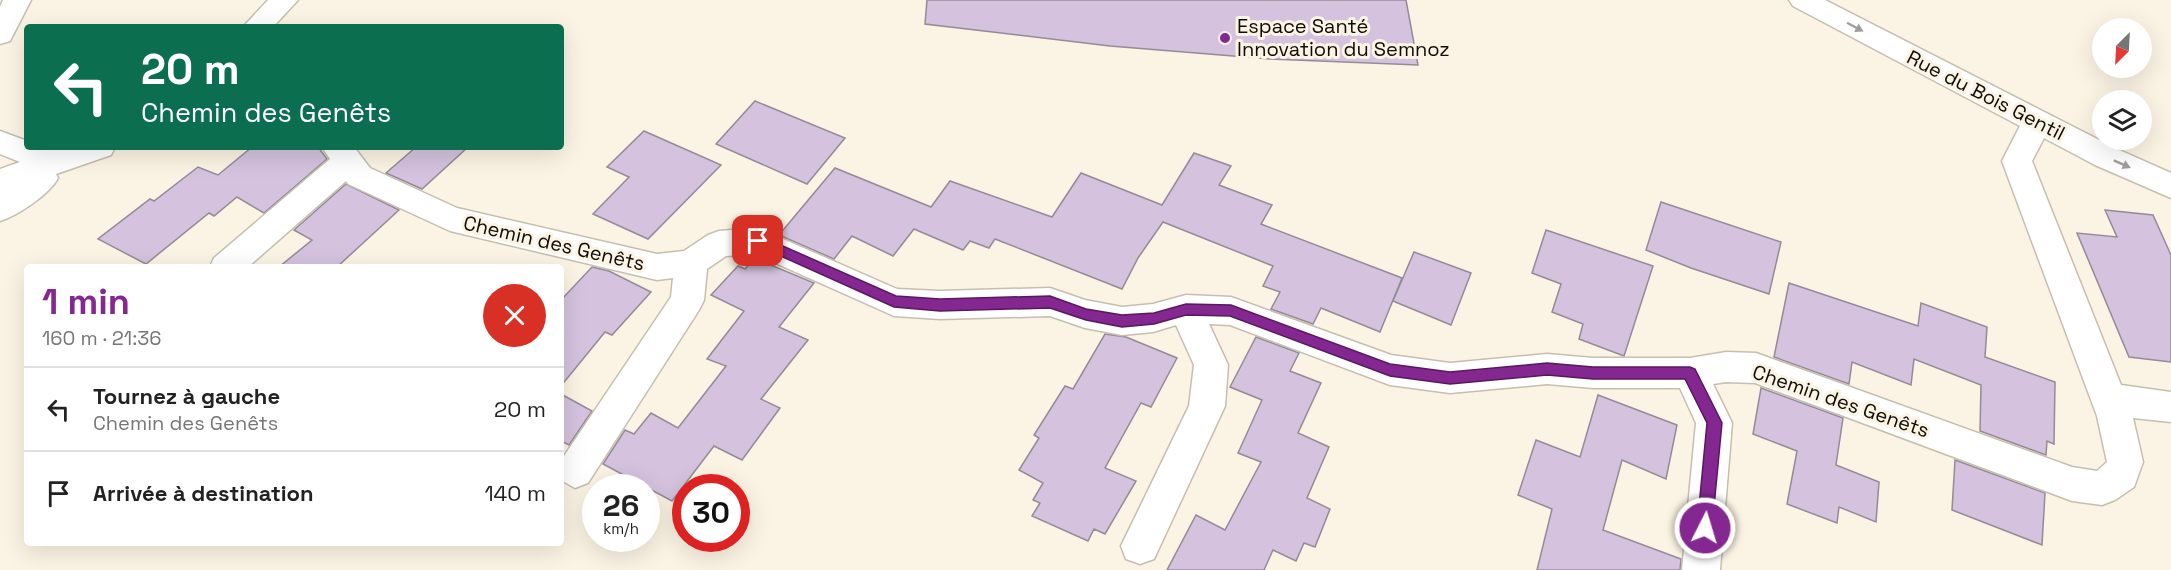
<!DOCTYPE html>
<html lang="fr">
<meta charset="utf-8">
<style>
:root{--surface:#fff;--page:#f6f6f6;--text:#222;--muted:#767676;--line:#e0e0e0;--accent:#852791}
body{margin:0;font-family:"Space Grotesk",sans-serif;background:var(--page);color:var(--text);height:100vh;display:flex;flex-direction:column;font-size:22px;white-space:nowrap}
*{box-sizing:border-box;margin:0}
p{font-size:20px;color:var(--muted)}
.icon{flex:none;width:33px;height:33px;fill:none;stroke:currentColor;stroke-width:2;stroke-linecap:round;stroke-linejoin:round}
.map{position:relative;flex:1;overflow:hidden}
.panel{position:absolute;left:24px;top:264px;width:540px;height:282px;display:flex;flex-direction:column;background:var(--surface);border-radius:6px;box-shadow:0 6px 24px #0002}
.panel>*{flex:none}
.guide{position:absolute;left:24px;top:24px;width:540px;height:126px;border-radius:6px;box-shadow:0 6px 24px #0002;background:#0b6e4f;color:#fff;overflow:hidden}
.needle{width:39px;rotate:204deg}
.controls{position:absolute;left:2092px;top:18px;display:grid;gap:12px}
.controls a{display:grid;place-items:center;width:60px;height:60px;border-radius:50%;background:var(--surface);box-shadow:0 6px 24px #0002;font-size:30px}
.speed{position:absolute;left:582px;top:474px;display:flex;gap:12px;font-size:30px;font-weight:700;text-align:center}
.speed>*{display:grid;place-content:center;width:78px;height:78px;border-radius:50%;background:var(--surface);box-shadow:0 6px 24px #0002;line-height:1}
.speed small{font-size:15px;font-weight:400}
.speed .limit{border:9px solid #d22;background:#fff;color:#111}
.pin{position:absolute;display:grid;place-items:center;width:51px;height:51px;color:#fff;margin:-26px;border-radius:12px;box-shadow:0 3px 9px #0006}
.me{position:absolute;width:66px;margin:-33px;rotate:5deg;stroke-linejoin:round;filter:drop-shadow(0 0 4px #0008)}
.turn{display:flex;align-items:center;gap:21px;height:126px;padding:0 18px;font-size:27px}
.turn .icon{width:78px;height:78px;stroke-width:2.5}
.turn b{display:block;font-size:42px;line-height:51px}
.round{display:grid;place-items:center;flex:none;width:63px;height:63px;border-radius:32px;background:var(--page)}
.headline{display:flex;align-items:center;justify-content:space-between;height:102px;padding:0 18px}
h1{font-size:36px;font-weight:700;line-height:45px;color:var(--accent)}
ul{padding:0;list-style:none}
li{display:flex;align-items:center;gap:18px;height:84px;padding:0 18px;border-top:2px solid var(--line)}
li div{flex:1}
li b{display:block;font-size:22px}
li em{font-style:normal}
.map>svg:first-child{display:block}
.building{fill:#d4c2de;stroke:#948b98;stroke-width:1.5}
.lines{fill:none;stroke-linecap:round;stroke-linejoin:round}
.street-casing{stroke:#c6bfb0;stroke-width:3}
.secondary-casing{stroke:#c6bfb0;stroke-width:3}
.street{fill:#fff;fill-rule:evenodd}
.secondary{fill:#fff;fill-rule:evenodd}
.oneway{fill:#9f9e9c}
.route{fill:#852791;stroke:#56195e;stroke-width:1.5}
.poi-dot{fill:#852791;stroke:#fbf3e3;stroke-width:2}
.labels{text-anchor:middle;stroke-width:6;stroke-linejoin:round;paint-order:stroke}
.poi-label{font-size:20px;fill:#0f0c07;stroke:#fbf3e3;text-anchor:start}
.street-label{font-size:20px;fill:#0f0c07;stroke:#fbf3e3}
</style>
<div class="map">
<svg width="2171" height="570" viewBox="0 0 2171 570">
<rect width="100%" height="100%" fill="#fbf3e3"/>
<g class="building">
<path d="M927,0H1406L1418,65L1270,59L1110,46L925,24Z"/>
<path d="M755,101L845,138L807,184L716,144Z"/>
<path d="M644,131L721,165L648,239L593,214L629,177L607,167Z"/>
<path d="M252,147H318L327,159L264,213L237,197L214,216L209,213L146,264L98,239L150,199L154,201L198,167L218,175Z"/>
<path d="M416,147H468L422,189L386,173Z"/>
<path d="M1194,153L1231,166L1219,185L1272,205L1261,224L1402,278L1380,332L1321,308L1313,324L1271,309L1280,292L1263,286L1273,266L1163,222L1138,258L1122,289L995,239L989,248L970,241L963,250L914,229L893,256L852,236L834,259L779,235L835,168L931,207L950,181L1052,217L1081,173L1162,205Z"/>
<path d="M346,184L399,210L337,267H279L312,240L294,230Z"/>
<path d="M1661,202L1781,242L1769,294L1691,268L1646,250Z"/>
<path d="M2105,210L2153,215L2171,255V362L2129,357L2077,233L2117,237Z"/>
<path d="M1546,230L1653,266L1624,356L1579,339L1583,324L1552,312L1561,284L1532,273Z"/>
<path d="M1414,252L1471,273L1451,325L1393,301Z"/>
<path d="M754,258L814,283L779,327L808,340L761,399L780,408L742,460L714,446L672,501L603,464L625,430L634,434L651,413L678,428L726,366L707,359L744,311L711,295L738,266L745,269Z"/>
<path d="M592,267L609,271L651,292L612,335L605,332L561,386V300Z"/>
<path d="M1789,283L1918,326L1921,303L1987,327L1985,357L2055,382L2054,444L2047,441L2046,455L1980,431L1981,385L1914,359L1911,385L1852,362L1849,384L1774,357Z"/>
<path d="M1105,334L1126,337L1177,358L1151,407L1141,403L1105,468L1136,481L1105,534L1094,529L1088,541L1032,516L1040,503L1033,500L1043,483L1019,470L1039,438L1034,435L1065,386L1073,389Z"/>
<path d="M1256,337L1299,353L1290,371L1321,383L1298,433L1329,447L1307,498L1330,509L1315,547L1304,543L1296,561L1273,550L1264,570H1167L1196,515L1225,530L1261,462L1238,453L1262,400L1230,387Z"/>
<path d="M1761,388L1843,418L1836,465L1879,482L1876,522L1839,507L1837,523L1787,504L1797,451L1753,434Z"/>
<path d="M561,394L592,411L569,445L561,441Z"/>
<path d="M1598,395L1677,425L1666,479L1622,460L1603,530L1681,559L1680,570H1537L1552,509L1518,495L1536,440L1580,457Z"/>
<path d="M1955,460L2045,493L2042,545L1952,510Z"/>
</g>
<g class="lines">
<defs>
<g id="street">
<path d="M268,0H298L273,27H243Z"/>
<path d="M1789,0H1825L2117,149L2171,173V198L2095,165L2044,138L2032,161L2121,385L2171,392V422L2133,418L2143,462L2134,487L2115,500L2102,505L2072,501L1755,383L1726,382L1713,384L1732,423L1720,570H1682L1696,423L1680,388H1593L1547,384L1450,393L1390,385L1230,325L1209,324L1228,365L1225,406L1154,559L1140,564L1126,559L1121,546L1189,406L1194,365L1176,325L1153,332L1122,335L1085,328L1050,316L940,319L894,316L755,254L726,256L707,269L704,300L699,310L588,483L575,488L561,480L562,459L671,297L673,278L657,280L450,231L348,184L346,181L248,267H210L214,258L330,159L322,147H354L370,168L457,208L657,254L684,251L708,235L719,231L758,228L897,289L940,291L1050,288L1085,300L1122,307L1153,304L1186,295L1231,297L1391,355L1450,363L1547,354L1593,358H1690L1726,352L1756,353L2072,467L2097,471L2107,462L2097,416L2002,161L2020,126L1793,6Z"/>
<path d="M0,131L27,141V147H115L111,155L56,174L58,178C50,194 17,216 0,221V169L20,162L0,154Z"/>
</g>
<path id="secondary" d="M3,0H31L10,41L0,44V7Z"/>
</defs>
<use href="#street" class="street-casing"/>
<use href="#secondary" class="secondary-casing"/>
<use href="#street" class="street"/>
<use href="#secondary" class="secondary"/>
</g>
<defs><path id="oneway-solid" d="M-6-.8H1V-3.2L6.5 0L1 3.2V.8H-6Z" transform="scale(1.5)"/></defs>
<g class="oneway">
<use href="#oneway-solid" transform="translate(1855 27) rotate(28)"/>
<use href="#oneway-solid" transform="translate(2122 164) rotate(24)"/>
</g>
<path class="route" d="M758,235L896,296L940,299L1050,296L1086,309L1122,315L1154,313L1186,304L1231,305L1390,364L1450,372L1547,363L1593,367H1690L1695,369L1722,423L1712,528L1710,533L1705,535L1699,533L1697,528L1707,423L1685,379H1593L1547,375L1450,384L1390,376L1230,316L1186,315L1154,324L1122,327L1086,320L1050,308L940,311L894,307L754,244L752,241L754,237Z"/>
<circle class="poi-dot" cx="1225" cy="38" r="6"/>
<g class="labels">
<g class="poi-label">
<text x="1237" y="33">Espace Santé<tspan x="1237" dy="23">Innovation du Semnoz</tspan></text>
</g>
<g class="street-label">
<text transform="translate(1986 95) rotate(27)" y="7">Rue du Bois Gentil</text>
<text transform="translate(554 243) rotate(13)" y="7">Chemin des Genêts</text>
<text transform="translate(1841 401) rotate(19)" y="7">Chemin des Genêts</text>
</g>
</g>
</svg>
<div class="controls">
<a><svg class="needle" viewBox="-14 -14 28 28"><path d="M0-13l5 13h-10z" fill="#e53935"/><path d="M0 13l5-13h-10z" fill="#767676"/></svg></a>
<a><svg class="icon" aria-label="layers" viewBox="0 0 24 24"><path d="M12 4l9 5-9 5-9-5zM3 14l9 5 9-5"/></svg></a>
</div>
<div class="speed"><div>26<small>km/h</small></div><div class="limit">30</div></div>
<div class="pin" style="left:758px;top:241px;background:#d93025"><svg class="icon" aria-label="arrive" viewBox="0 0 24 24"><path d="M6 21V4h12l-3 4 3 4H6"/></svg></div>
<svg class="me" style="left:1705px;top:528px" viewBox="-20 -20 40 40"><circle r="17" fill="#852791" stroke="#fff" stroke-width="3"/><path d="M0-11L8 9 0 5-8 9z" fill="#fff"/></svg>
<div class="guide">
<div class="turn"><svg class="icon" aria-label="left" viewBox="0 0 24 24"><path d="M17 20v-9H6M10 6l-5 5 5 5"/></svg><div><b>20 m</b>Chemin des Genêts</div></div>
</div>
<section class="panel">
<div class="headline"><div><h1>1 min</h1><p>160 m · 21:36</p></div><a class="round" style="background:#d93025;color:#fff"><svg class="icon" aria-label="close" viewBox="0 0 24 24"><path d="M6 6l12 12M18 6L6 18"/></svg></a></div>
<ul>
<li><svg class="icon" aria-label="left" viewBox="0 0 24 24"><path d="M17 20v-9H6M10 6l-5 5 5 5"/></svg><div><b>Tournez à gauche</b><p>Chemin des Genêts</p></div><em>20 m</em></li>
<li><svg class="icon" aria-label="arrive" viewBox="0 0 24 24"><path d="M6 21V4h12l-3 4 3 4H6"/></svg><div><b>Arrivée à destination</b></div><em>140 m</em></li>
</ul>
</section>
</div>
